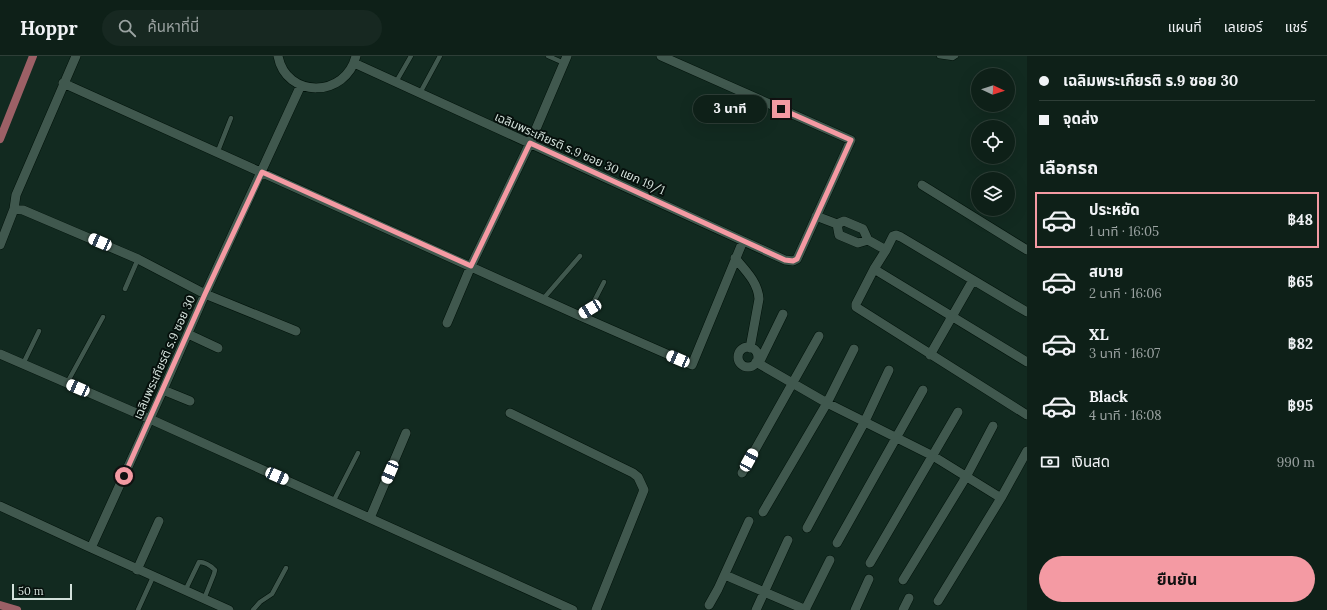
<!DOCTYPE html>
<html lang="th">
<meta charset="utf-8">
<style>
body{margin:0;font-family:Lora,"Noto Sans Thai",serif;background:#172821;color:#f1f3f6;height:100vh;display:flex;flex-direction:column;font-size:15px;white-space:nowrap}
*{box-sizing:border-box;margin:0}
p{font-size:13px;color:#9ba3a2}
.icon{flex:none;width:22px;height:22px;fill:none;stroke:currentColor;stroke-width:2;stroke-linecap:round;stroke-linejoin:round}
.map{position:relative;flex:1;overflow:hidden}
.details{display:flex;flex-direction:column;background:#0e2018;width:300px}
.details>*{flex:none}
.banner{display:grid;align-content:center;height:88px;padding:0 12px;background:#0e2018}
.needle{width:26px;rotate:94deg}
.buttons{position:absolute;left:971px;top:12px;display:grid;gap:8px}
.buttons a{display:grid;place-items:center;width:44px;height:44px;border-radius:50%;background:#0e2018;box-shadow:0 4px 16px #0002,0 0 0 1px #2e3e37;font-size:20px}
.scale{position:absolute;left:12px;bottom:10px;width:60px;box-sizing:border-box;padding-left:4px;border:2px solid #d3e1db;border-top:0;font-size:11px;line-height:14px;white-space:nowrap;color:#d3e1db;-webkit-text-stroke:3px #06100c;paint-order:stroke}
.end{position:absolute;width:18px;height:18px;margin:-9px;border:5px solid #f49aa3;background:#111;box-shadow:0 0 0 2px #111}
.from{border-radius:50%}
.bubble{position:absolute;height:28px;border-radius:14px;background:#0e2018;box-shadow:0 4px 16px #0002,0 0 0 1px #2e3e37;font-size:13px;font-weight:700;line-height:28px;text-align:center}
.car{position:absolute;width:12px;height:24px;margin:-12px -6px;border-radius:5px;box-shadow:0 0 3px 1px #0007;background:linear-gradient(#fff 24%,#345 0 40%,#fff 0 76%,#345 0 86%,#fff 0)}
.banner b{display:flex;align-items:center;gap:14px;height:38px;font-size:15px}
.banner b+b{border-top:1px solid #2e3e37}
.banner i{width:10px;height:10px;background:#f1f3f6}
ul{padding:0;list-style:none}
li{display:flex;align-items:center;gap:12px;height:56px;margin:0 8px 6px;padding:0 4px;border:2px solid transparent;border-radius:0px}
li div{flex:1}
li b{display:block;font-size:15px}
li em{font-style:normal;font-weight:700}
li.selected{border-color:#f49aa3}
li>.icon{width:36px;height:36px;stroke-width:1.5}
h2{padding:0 12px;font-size:18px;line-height:48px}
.pay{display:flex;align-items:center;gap:10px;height:44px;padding:0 12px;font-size:15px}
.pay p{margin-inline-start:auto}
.primary-button{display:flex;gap:8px;margin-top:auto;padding:8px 12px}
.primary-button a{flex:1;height:46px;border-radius:24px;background:#f49aa3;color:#111;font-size:16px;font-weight:700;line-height:46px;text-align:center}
header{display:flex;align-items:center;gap:24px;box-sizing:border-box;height:56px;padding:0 20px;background:#0e2018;border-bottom:1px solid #2e3e37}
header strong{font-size:19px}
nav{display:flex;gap:22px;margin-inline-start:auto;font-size:14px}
.search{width:280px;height:36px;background:#172821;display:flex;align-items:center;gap:10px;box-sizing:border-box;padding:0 14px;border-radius:22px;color:#9ba3a2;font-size:15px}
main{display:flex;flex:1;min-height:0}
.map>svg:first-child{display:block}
</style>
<header>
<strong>Hoppr</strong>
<div class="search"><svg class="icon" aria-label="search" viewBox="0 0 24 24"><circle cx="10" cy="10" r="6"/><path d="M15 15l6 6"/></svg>ค้นหาที่นี่</div>
<nav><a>แผนที่</a><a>เลเยอร์</a><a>แชร์</a></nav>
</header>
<main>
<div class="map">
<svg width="1027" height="554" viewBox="0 0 1027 554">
<rect width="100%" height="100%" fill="#122a20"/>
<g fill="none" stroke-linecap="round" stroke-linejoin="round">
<path stroke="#9c6066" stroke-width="8" d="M0 83 33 0
M0 549 17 554"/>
<g stroke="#00120a" stroke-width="5.5">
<path id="lane" d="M548 0 564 7
M939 0 953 2 956 0
M396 26 411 0
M420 37 440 0
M218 95 231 62
M125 233 138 203
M543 243 580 200
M580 259 590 253 604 226
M23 308 39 275
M67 327 103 261
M333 446 358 397
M185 535 199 506C205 506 211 510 215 514L214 518 204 543
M138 554 153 521
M253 554 260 546 272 538 286 512"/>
</g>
<g stroke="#00120a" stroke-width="10">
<path id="street" d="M278 0C286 43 346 42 356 0
M354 7 785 204 793 205 797 203 851 84 661 0
M63 27 580 260 692 309 743 185
M922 129 1027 194
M14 153 23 154 138 203 205 238 296 275
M816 160 837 168 844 165 863 173 868 184 886 194 893 180 896 179 901 181 1027 256
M837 168 839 179 858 187 868 184
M0 189 14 153 16 139 76 0
M886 194 874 213 1027 306
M735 202C745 214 758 226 759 243L750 292
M874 213 856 248V251L1027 359
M447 267 471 210 530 87 567 0
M188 278 218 292
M738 301a10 10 0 1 1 20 0a10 10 0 1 1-20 0Z
M0 298 150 363 573 554
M930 299 973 224
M756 306 827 347 933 400 1001 442 1027 395
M759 307 783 258
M163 334 190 345
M510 357 633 417 638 421 644 434 596 554
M742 417 819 280
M0 450 91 492 163 334 205 238 301 29
M763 456 827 347 854 293
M370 462 406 377
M807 472 865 365 889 314
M837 487 923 334
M91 492 229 554
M870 507 958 356
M137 514 159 465
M725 519 806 554
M903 524 966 421 993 370
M938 545 1001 442
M709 549 718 533 749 465
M756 554 788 484
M805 554 830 504
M855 554 869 523
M903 554 909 542"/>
</g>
<use href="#lane" stroke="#40584e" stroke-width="4.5"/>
<use href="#street" stroke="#40584e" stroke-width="9"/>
</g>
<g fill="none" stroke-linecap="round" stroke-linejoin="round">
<path stroke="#f49aa3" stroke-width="5" d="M124 420 205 238 262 116 471 210 530 87 785 204 793 205 797 203 851 84 781 53"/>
</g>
<g text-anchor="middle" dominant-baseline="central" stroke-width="4" stroke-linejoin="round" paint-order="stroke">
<g font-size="12" fill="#d3e1db" stroke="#06100c">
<text transform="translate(580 97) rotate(24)">เฉลิมพระเกียรติ ร.9 ซอย 30 แยก 19/1</text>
<text transform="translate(164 301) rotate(-66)">เฉลิมพระเกียรติ ร.9 ซอย 30</text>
</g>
</g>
</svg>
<div class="buttons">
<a><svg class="needle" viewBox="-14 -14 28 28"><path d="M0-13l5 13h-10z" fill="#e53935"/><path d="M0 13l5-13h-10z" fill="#9ba3a2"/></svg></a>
<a><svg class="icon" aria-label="locate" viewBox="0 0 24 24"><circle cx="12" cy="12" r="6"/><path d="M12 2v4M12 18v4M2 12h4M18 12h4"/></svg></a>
<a><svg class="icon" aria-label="layers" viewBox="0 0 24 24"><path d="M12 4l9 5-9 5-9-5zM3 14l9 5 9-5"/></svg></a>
</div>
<div class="scale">50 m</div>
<i class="end from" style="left:124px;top:420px"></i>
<i class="end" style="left:781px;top:53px"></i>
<div class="bubble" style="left:693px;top:39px;width:74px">3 นาที</div>
<i class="car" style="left:100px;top:186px;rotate:294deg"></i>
<i class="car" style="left:590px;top:253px;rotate:239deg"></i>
<i class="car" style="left:678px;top:303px;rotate:293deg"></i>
<i class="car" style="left:78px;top:332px;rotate:294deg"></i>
<i class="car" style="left:749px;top:404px;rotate:29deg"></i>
<i class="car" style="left:390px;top:416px;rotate:203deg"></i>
<i class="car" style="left:277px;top:420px;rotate:114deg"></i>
</div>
<section class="details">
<div class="banner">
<b><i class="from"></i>เฉลิมพระเกียรติ ร.9 ซอย 30</b>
<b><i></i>จุดส่ง</b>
</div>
<h2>เลือกรถ</h2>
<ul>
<li class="selected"><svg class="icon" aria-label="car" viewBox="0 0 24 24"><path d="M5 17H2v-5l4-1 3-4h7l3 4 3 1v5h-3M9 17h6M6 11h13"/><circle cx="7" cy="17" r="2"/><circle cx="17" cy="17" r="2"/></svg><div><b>ประหยัด</b><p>1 นาที · 16:05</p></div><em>฿48</em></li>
<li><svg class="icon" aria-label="car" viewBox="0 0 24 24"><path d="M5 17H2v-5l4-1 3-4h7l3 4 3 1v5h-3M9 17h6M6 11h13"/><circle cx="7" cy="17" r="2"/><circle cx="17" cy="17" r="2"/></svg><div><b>สบาย</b><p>2 นาที · 16:06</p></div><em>฿65</em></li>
<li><svg class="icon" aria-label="car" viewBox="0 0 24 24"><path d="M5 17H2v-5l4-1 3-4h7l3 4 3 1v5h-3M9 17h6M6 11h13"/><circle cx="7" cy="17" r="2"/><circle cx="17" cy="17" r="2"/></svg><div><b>XL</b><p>3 นาที · 16:07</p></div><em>฿82</em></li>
<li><svg class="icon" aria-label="car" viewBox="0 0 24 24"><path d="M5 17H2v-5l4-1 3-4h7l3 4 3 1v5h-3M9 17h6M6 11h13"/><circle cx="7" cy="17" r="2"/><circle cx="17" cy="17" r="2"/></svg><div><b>Black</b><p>4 นาที · 16:08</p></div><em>฿95</em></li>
</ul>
<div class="pay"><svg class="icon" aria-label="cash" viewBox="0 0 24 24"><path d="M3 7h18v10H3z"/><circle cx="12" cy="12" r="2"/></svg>เงินสด<p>990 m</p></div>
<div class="primary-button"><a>ยืนยัน</a></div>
</section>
</main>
